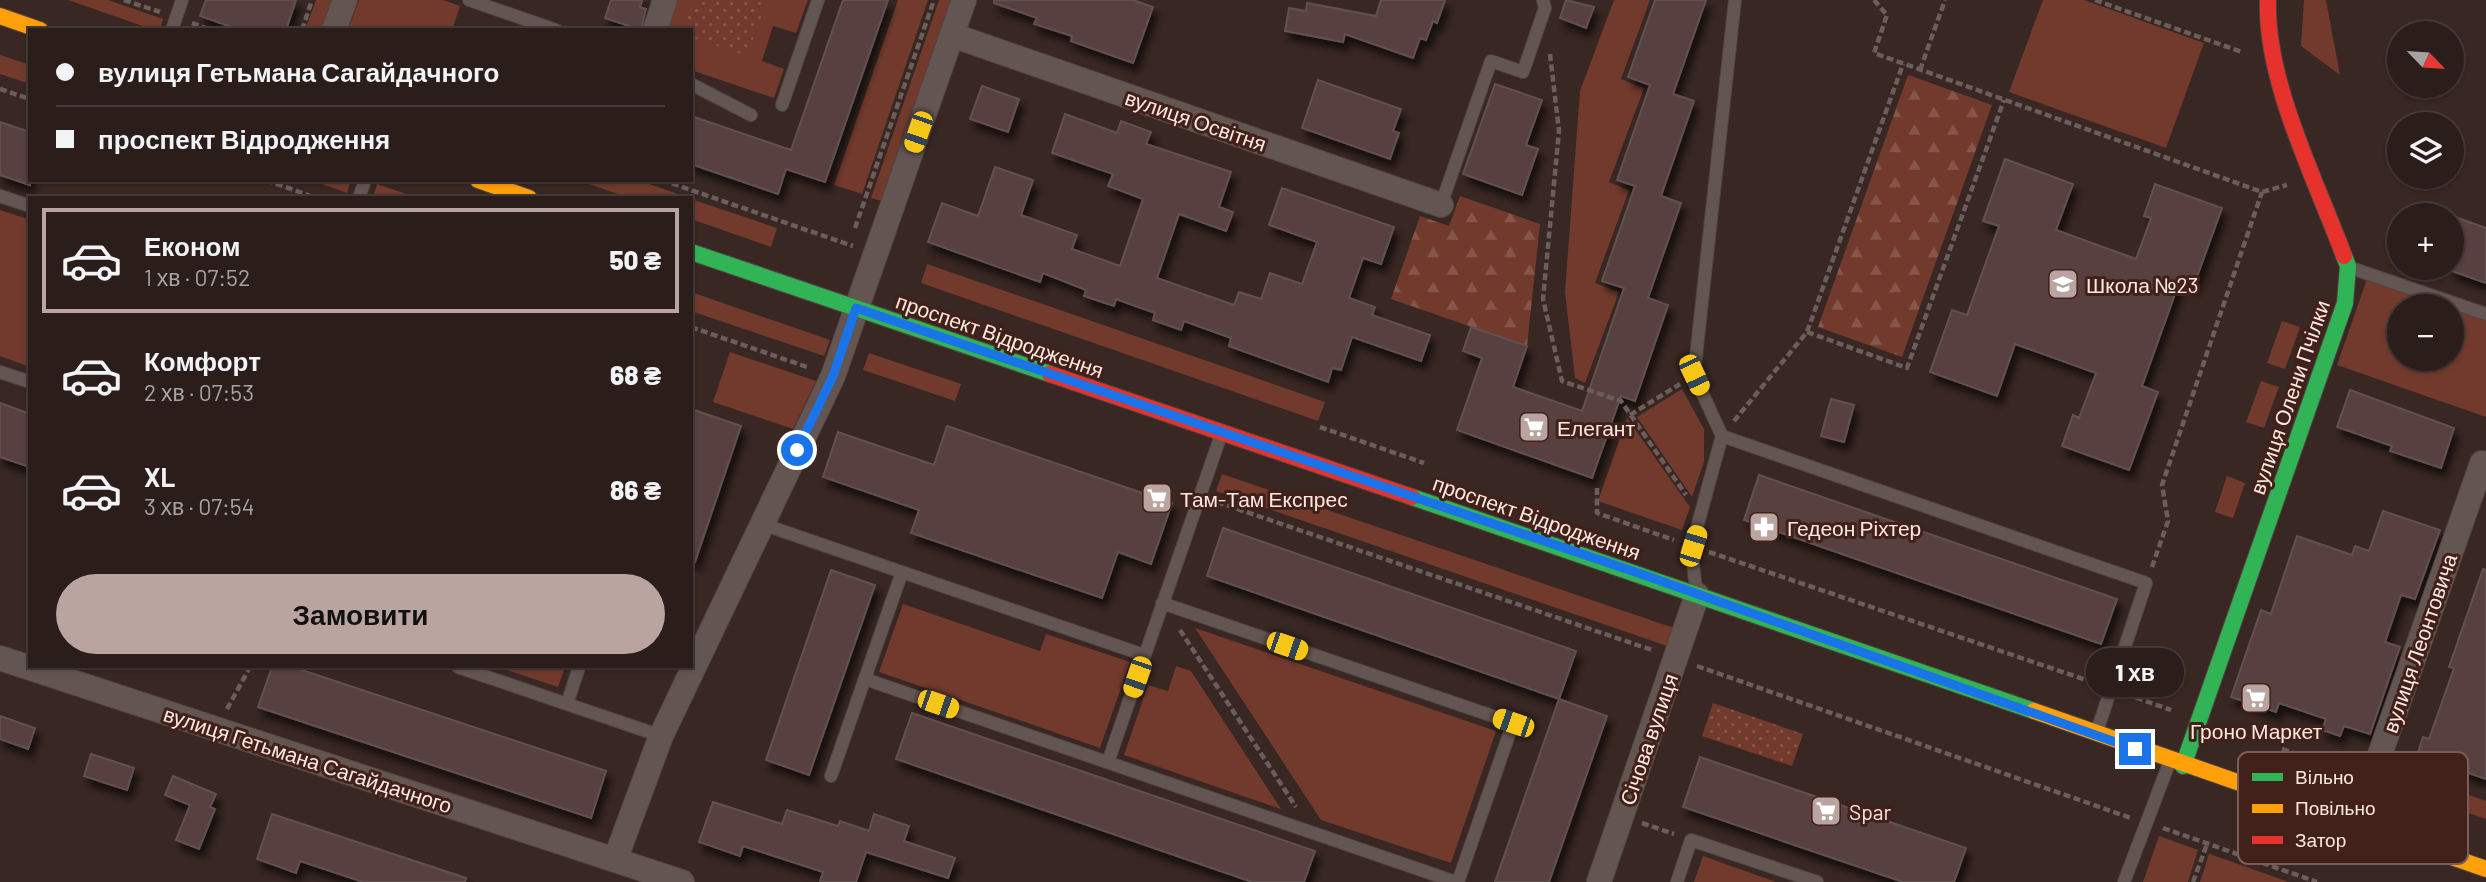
<!DOCTYPE html>
<html lang="uk">
<meta charset="utf-8">
<style>
body{margin:0;font-family:Barlow,sans-serif;background:#362a27;color:#f1f3f6;height:100vh;display:flex;flex-direction:column;font-size:26px;white-space:nowrap}
*{box-sizing:border-box;margin:0}
p{font-size:23px;color:#a5a2a2}
.icon{flex:none;width:38px;height:38px;fill:none;stroke:currentColor;stroke-width:2;stroke-linecap:round;stroke-linejoin:round}
.map{position:relative;flex:1;overflow:hidden}
.side{position:absolute;left:28px;top:196px;width:665px;height:472px;display:flex;flex-direction:column;background:#2a1d1a;border-radius:0px;box-shadow:0 2px 5px #0004,0 0 0 2px #463b39}
.side>*{flex:none}
.hud{position:absolute;left:28px;top:28px;width:665px;height:154px;border-radius:0px;box-shadow:0 2px 5px #0004,0 0 0 2px #463b39;display:grid;align-content:center;height:154px;padding:0 28px;background:#2a1d1a}
.needle{width:46px;rotate:115deg}
.tools{position:absolute;left:2387px;top:21px;display:grid;gap:14px}
.tools a{display:grid;place-items:center;width:77px;height:77px;border-radius:50%;background:#2a1d1a;box-shadow:0 2px 5px #0004,0 0 0 2px #463b39;font-size:35px}
.end{position:absolute;width:32px;height:32px;margin:-16px;border:9px solid #1a73e8;background:#fff;box-shadow:0 0 0 4px #fff}
.from{border-radius:50%}
.bubble{position:absolute;height:49px;border-radius:24px;background:#2a1d1a;box-shadow:0 2px 5px #0004,0 0 0 2px #463b39;font-size:23px;font-weight:800;line-height:49px;text-align:center}
.car{position:absolute;width:21px;height:42px;margin:-21px -10px;border-radius:9px;box-shadow:0 0 5px 2px #0007;background:linear-gradient(#f5c518 24%,#345 0 40%,#f5c518 0 76%,#345 0 86%,#f5c518 0)}
.hud b{display:flex;align-items:center;gap:24px;height:66px;font-size:26px}
.hud b+b{border-top:2px solid #463b39}
.hud i{width:18px;height:18px;background:#f1f3f6}
ul{padding:12px 0 0;list-style:none}
li{display:flex;align-items:center;gap:21px;height:105px;margin:0 14px 10px;padding:0 14px;border:4px solid transparent;border-radius:0px}
li div{flex:1}
li b{display:block;font-size:26px}
li em{font-style:normal;font-weight:800}
li.on{border-color:#b9a49f}
li>.icon{width:63px;height:63px;stroke-width:1.5}
.action{display:flex;gap:14px;margin-top:auto;padding:14px 28px}
.action a{flex:1;height:80px;border-radius:42px;background:#b9a49f;color:#111;font-size:28px;font-weight:800;line-height:80px;text-align:center}
.map>svg:first-child{display:block}
</style>
<div class="map">
<svg width="2486" height="882" viewBox="0 0 2486 882">
<defs>
<pattern id="forest-firs" width="22" height="20" patternUnits="userSpaceOnUse" patternTransform="scale(1.75)"><rect width="22" height="20" fill="#713a2c"/><path d="M5 1l3.5 6h-7zM16 11l3.5 6h-7z" fill="#86564a"/></pattern>
<pattern id="park-dots" width="8" height="8" patternUnits="userSpaceOnUse" patternTransform="scale(1.75)"><rect width="8" height="8" fill="#713a2c"/><path d="M2 2h.1M6 6h.1" fill="none" stroke="#86564a" stroke-width="1.8" stroke-linecap="round"/></pattern>
<filter id="shadow"><feDropShadow dx="4.5" dy="8" stdDeviation="3.5" flood-color="#0009"/></filter>
</defs>
<rect width="100%" height="100%" fill="#382722"/>
<path fill="#713a2c" d="M68 0H108L163 19 160 30H154Z
M316 0H334L323 30H305Z
M359 0H443L460 6 452 30H348Z
M673 0H808L796 33 773 26 762 61 784 69 774 98 691 70V30H663Z
M898 0H928L862 194 834 185Z
M939 0H951L882 201 871 198Z
M1614 0H1650L1621 79 1644 88 1609 182 1629 190 1595 283 1619 292 1585 383 1575 378 1565 292 1580 91Z
M2043 0H2084L2204 43 2166 148 2009 92Z
M2304 0H2326L2340 75 2301 46Z
M0 55 30 65V84L0 74Z
M311 180H351L347 193Z
M578 180H638L689 198H629Z
M377 184 418 198H373Z
M691 199 777 228 771 247 691 219Z
M0 210 30 220V367L0 356Z
M927 264 1325 402 1318 421 921 283Z
M2367 279 2445 306H2399V359H2452V309L2486 321V417L2337 365Z
M691 292 830 340 824 356 691 311Z
M2282 321 2300 327 2285 369 2267 363Z
M730 352 816 381 793 429 713 402Z
M869 353 961 384 955 401 863 370Z
M2261 381 2279 387 2264 428 2246 422Z
M1682 389 1704 429V462L1692 497 1637 417Z
M1627 418 1690 507 1682 530 1598 501Z
M1222 474 1674 628 1667 646 1216 491Z
M2227 476 2245 483 2233 518 2215 512Z
M903 604 1040 651 1046 634 1130 662 1100 748 879 672Z
M1195 628 1496 731 1451 863 1321 820Z
M1176 666 1191 671 1281 809 1124 755 1148 685 1168 691Z
M498 667H565L558 687Z
M2396 770 2486 801V819L2391 786Z
M2159 836 2198 850 2188 882H2143Z
M2209 854H2210L2289 882H2200Z
M1703 856 1776 882H1694Z"/>
<path fill="url(#forest-firs)" d="M1908 75 1992 105 1902 357 1818 327Z
M1460 196 1540 224 1527 346 1391 299 1420 216 1449 226Z"/>
<path fill="url(#park-dots)" d="M693 0H767L747 56 691 37V30H683Z
M1713 703 1803 734 1792 766 1702 736Z"/>
<path fill="#584140" stroke="#615150" stroke-width="2" filter="url(#shadow)" d="M206 0H296L286 30H240L200 16Z
M611 0H642L640 7 646 9 641 30 605 18Z
M843 0H888L825 182 786 169 778 194 691 164V116L791 150Z
M994 0H1133L1153 7 1133 63 1071 41 1072 36 1034 24 1037 18 994 3Z
M1381 0H1445L1437 23 1433 21 1426 40 1420 38 1413 58 1345 34 1343 42 1285 31 1289 8 1306 11 1307 3 1376 16Z
M1566 0 1594 7 1586 28 1560 18Z
M1655 0H1706L1673 94 1694 101 1661 196 1681 203 1648 298 1668 305 1635 401 1621 396 1592 478 1457 430 1482 358 1463 351 1471 327 1527 346 1513 387 1582 411 1624 288 1602 281 1635 186 1617 180 1650 85 1628 77Z
M1318 80 1401 109 1393 131 1399 133 1390 159 1302 128Z
M1495 84 1542 100 1526 145 1538 149 1522 195 1463 174Z
M982 86 1019 99 1008 132 970 119Z
M1065 114 1117 133 1121 121 1151 132 1146 144 1231 172 1219 207 1233 212 1226 231 1179 214 1157 278 1234 305 1239 292 1261 299 1270 273 1302 284 1317 242 1269 225 1282 188 1394 227 1381 264 1363 258 1349 298 1375 307 1372 315 1430 335 1421 361 1352 337 1341 370 1332 368 1328 382 1229 346 1231 338 1184 321 1181 330 1153 320 1155 313 1116 299 1114 306 1084 296 1086 290 1043 273 1040 282 928 242 942 203 978 216 995 167 1033 180 1021 215 1077 235 1072 249 1120 266 1143 199 1108 186 1113 174 1052 153Z
M0 122 30 132V185L0 175Z
M2005 159 2073 184 2056 230 2136 259 2151 218 2144 216 2155 184 2222 208 2194 285 2180 280 2142 386 2158 392 2129 470 2062 446 2073 415 2079 418 2096 373 2015 344 1997 396 1930 372 1952 310 1967 315 1999 226 1983 221Z
M2452 216 2486 228V283L2452 271Z
M2350 390 2454 428 2441 468 2390 451 2392 446 2337 427Z
M1831 399 1854 405 1844 442 1821 436Z
M0 403 30 414V467L0 457Z
M691 409 741 426 695 562 691 561Z
M947 426 1172 503 1151 564 1118 552 1102 598 911 533 919 510 823 477 838 432 934 465Z
M1759 475 2117 599 2101 644 1744 520Z
M2383 511 2440 530 2415 599 2401 595 2385 642 2400 647 2370 734 2344 726 2340 736 2322 730 2326 719 2279 703 2276 712 2231 697 2261 610 2271 614 2297 536 2352 555 2355 546 2369 551Z
M1223 528 1576 651 1559 699 1207 576Z
M2483 569 2486 570V779L2446 765 2445 770 2416 759 2423 737 2429 739 2454 668 2449 667Z
M831 570 875 585 809 775 766 760Z
M272 667H293L606 771 591 818 258 707Z
M1559 699 1607 716 1549 882H1495Z
M912 713 1315 851 1304 882H1252L896 759Z
M0 716 35 728 28 749 0 739Z
M91 754 134 768 127 790 84 776Z
M1700 757 1966 848 1954 882H1903L1683 807Z
M173 776 216 794 210 807 215 809 199 849 176 840 190 805 165 795Z
M713 802 782 824 787 810 838 826 840 821 869 831 874 814 909 826 904 841 955 858 948 878 866 852 856 882H820L823 872 743 846 740 856 699 842Z
M272 814 466 878 465 882H363L300 861 296 873 257 859Z"/>
<g fill="none" stroke-linecap="round" stroke-linejoin="round">
<g stroke="#534340" stroke-width="14">
<path id="lane" d="M469 0 556 30
M172 30 182 0
M691 84 751 115
M782 105 818 0
M0 196 30 206
M359 198 365 180
M1441 205 1491 61 1523 72 1545 8 1543 0
M2351 268 2486 314
M0 372 30 382
M1722 436 2146 583 2097 731
M762 524 1144 655
M1696 588 1691 549 1722 436 1694 375 1735 0
M1162 603 1513 723 1458 882
M458 667 661 736
M865 679 1456 882
M567 704 579 667
M1108 762 1221 435
M831 776 902 572
M1677 882 1691 840 1817 882
M2124 882 2170 761"/>
</g>
<g stroke="#534340" stroke-width="26">
<path id="street" d="M334 30 345 0
M655 30 665 0
M952 35 1441 205
M0 658 682 882
M2356 823 2482 463
M615 860 661 736 833 376 964 0
M1599 882 1697 595"/>
</g>
<g stroke="#534340" stroke-width="18">
<path id="fast" d="M691 252 1050 374
M1412 497 2034 711
M2183 766 2345 303 2348 266 2344 256"/>
</g>
<g stroke="#534340" stroke-width="18">
<path id="slow" d="M0 16 40 30
M478 180 529 198
M2034 711 2486 869"/>
</g>
<g stroke="#534340" stroke-width="18">
<path id="jam" d="M2268 0C2265 81 2316 180 2344 256
M1050 374 1412 497"/>
</g>
<path stroke="#6b5e5a" stroke-width="4.5" stroke-dasharray="7 3.5" stroke-linecap="butt" d="M124 0 160 12
M1874 0 1887 15 1874 53 2262 192 2287 185
M2095 0 2242 52
M192 23 211 30
M302 30 312 0
M1550 54 1559 131 1543 299 1562 381 1621 401 1686 495
M1920 70 1945 0
M0 89 30 99
M266 180 316 198
M662 180 853 246
M855 228 934 0
M691 327 810 368
M1807 332 1907 368 2004 100
M1630 415 1680 384
M1734 421 1807 332 1903 64
M1320 427 1424 463
M1597 488V513L1674 540
M1217 502 1652 650
M1709 552 2095 683
M2152 567 2168 521 2162 485 2262 192
M1180 630 1296 807
M1697 666 2131 818
M2126 694 2171 710
M227 709 250 667
M2282 749 2349 772
M1642 823 1674 834
M2163 828 2317 882
M2193 882 2207 844"/>
<use href="#lane" stroke="#635652" stroke-width="12"/>
<use href="#street" stroke="#635652" stroke-width="24"/>
<use href="#fast" stroke="#30b455" stroke-width="16"/>
<use href="#slow" stroke="#ff9f0a" stroke-width="16"/>
<use href="#jam" stroke="#e5322d" stroke-width="16"/>
</g>
<g fill="none" stroke-linecap="round" stroke-linejoin="round">
<path stroke="#1a73e8" stroke-width="9" d="M797 450 833 376 856 308 1641 574 2135 749"/>
</g>
<defs>
<g id="school-square" transform="scale(1.575)"><rect x="-9" y="-9" width="18" height="18" rx="4" fill="#b9a49f" stroke="#412119"/><path d="M0-5L7-2L0 1L-7-2ZM-4 1L0 2.5L4 1V4Q0 6-4 4Z" fill="#fff"/></g>
<g id="supermarket-square" transform="scale(1.575)"><rect x="-9" y="-9" width="18" height="18" rx="4" fill="#b9a49f" stroke="#412119"/><path d="M-6-5.5h2.5l.6 2H6L4.5 2H-2.5L-4.4-4H-6ZM-1.5 3.2a1.3 1.3 0 1 0 .1 0ZM3 3.2a1.3 1.3 0 1 0 .1 0Z" fill="#fff"/></g>
<g id="pharmacy-square" transform="scale(1.575)"><rect x="-9" y="-9" width="18" height="18" rx="4" fill="#b9a49f" stroke="#412119"/><path d="M-2-6h4v4h4v4h-4v4h-4v-4h-4v-4h4Z" fill="#fff"/></g>
</defs>
<g fill-rule="evenodd">
<use href="#school-square" x="2063" y="284"/>
<use href="#supermarket-square" x="1534" y="427"/>
<use href="#supermarket-square" x="1157" y="498"/>
<use href="#pharmacy-square" x="1764" y="527"/>
<use href="#supermarket-square" x="2256" y="698"/>
<use href="#supermarket-square" x="1826" y="811"/>
</g>
<g text-anchor="middle" dominant-baseline="central" stroke-width="6" stroke-linejoin="round" paint-order="stroke">
<g font-size="21" fill="#fee8e2" stroke="#412119">
<text transform="translate(1196 120) rotate(19)">вулиця Освітня</text>
<text transform="translate(1000 335) rotate(19)">проспект Відродження</text>
<text transform="translate(2289 397) rotate(-71)">вулиця Олени Пчілки</text>
<text transform="translate(1537 517) rotate(19)">проспект Відродження</text>
<text transform="translate(2419 643) rotate(-71)">вулиця Леонтовича</text>
<text transform="translate(1648 739) rotate(-71)">Січова вулиця</text>
<text transform="translate(308 759) rotate(18)">вулиця Гетьмана Сагайдачного</text>
</g>
<g font-size="21" fill="#fee8e2" stroke="#412119" text-anchor="start">
<text x="2086" y="284">Школа №23</text>
<text x="1557" y="427">Елегант</text>
<text x="1180" y="498">Там-Там Експрес</text>
<text x="1787" y="527">Гедеон Ріхтер</text>
<text x="2256" y="730" text-anchor="middle">Гроно Маркет</text>
<text x="1849" y="811">Spar</text>
</g>
</g>
<rect x="2238" y="752" width="230" height="112" rx="10" fill="#412119" stroke="#7a5d55" stroke-width="2"/>
<rect x="2252" y="773" width="31" height="8" fill="#30b455"/>
<rect x="2252" y="804" width="31" height="9" fill="#ff9f0a"/>
<rect x="2252" y="836" width="31" height="8" fill="#e5322d"/>
<g font-size="19" fill="#fee8e2">
<text x="2295" y="784">Вільно</text>
<text x="2295" y="815">Повільно</text>
<text x="2295" y="847">Затор</text>
</g>
</svg>
<div class="tools">
<a><svg class="needle" viewBox="-14 -14 28 28"><path d="M0-13l5 13h-10z" fill="#e53935"/><path d="M0 13l5-13h-10z" fill="#a5a2a2"/></svg></a>
<a><svg class="icon" aria-label="layers" viewBox="0 0 24 24"><path d="M12 4l9 5-9 5-9-5zM3 14l9 5 9-5"/></svg></a>
<a>+</a>
<a>−</a>
</div>
<i class="end from" style="left:797px;top:450px"></i>
<i class="end" style="left:2135px;top:749px"></i>
<div class="bubble" style="left:2086px;top:648px;width:98px">1 хв</div>
<i class="car" style="left:918px;top:132px;rotate:199deg"></i>
<i class="car" style="left:1694px;top:375px;rotate:155deg"></i>
<i class="car" style="left:1693px;top:546px;rotate:17deg"></i>
<i class="car" style="left:1287px;top:646px;rotate:109deg"></i>
<i class="car" style="left:1137px;top:677px;rotate:199deg"></i>
<i class="car" style="left:938px;top:704px;rotate:109deg"></i>
<i class="car" style="left:1513px;top:723px;rotate:289deg"></i>
<div class="hud">
<b><i class="from"></i>вулиця Гетьмана Сагайдачного</b>
<b><i></i>проспект Відродження</b>
</div>
<section class="side">
<ul>
<li class="on"><svg class="icon" aria-label="car" viewBox="0 0 24 24"><path d="M5 17H2v-5l4-1 3-4h7l3 4 3 1v5h-3M9 17h6M6 11h13"/><circle cx="7" cy="17" r="2"/><circle cx="17" cy="17" r="2"/></svg><div><b>Економ</b><p>1 хв · 07:52</p></div><em>50 ₴</em></li>
<li><svg class="icon" aria-label="car" viewBox="0 0 24 24"><path d="M5 17H2v-5l4-1 3-4h7l3 4 3 1v5h-3M9 17h6M6 11h13"/><circle cx="7" cy="17" r="2"/><circle cx="17" cy="17" r="2"/></svg><div><b>Комфорт</b><p>2 хв · 07:53</p></div><em>68 ₴</em></li>
<li><svg class="icon" aria-label="car" viewBox="0 0 24 24"><path d="M5 17H2v-5l4-1 3-4h7l3 4 3 1v5h-3M9 17h6M6 11h13"/><circle cx="7" cy="17" r="2"/><circle cx="17" cy="17" r="2"/></svg><div><b>XL</b><p>3 хв · 07:54</p></div><em>86 ₴</em></li>
</ul>
<div class="action"><a>Замовити</a></div>
</section>
</div>
